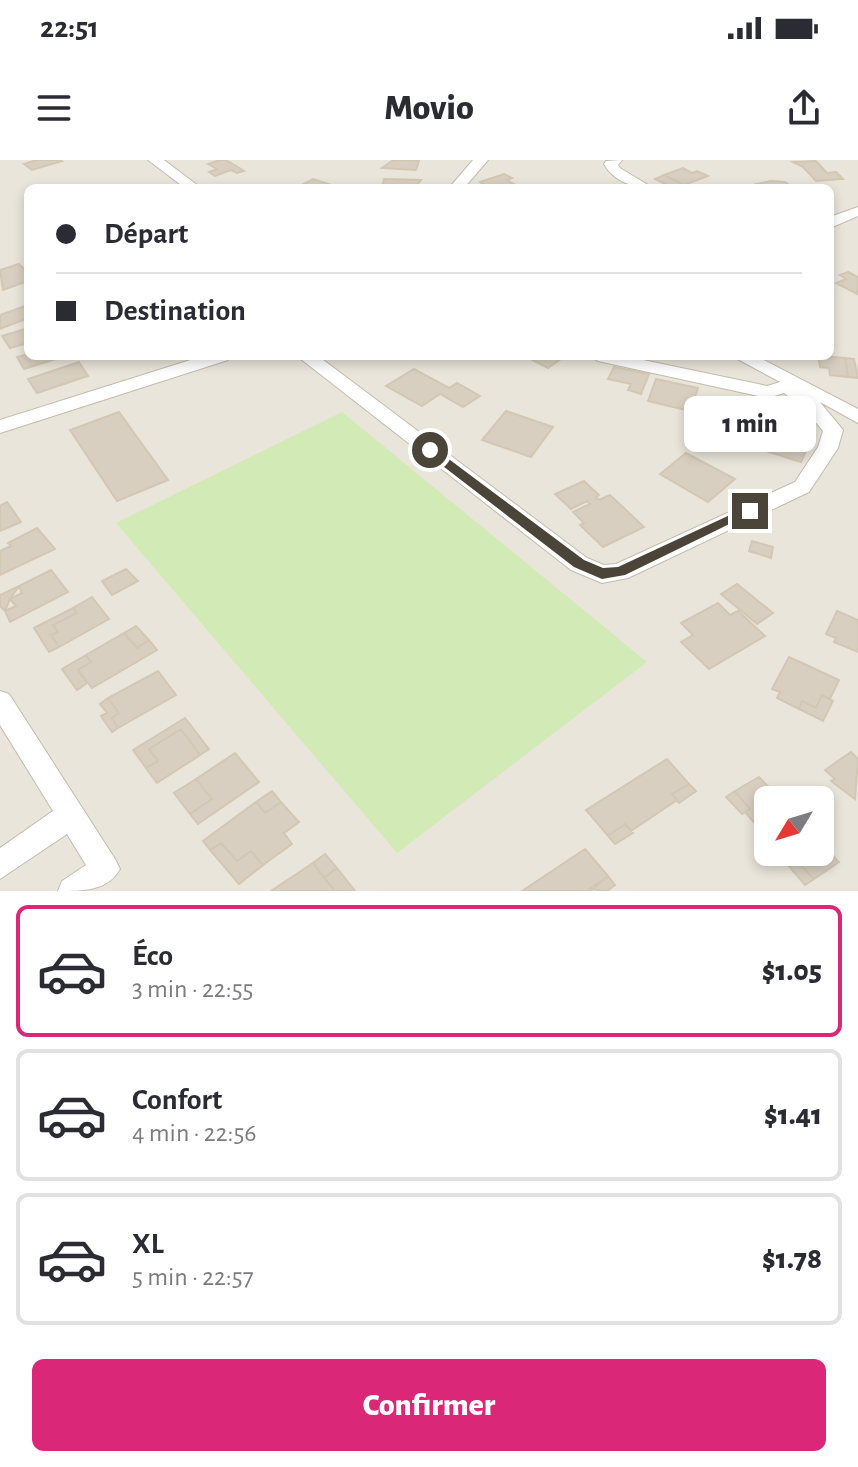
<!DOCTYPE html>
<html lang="fr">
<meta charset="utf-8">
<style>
body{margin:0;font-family:"Alegreya Sans",sans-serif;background:#f7f7f7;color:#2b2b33;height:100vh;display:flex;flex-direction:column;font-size:30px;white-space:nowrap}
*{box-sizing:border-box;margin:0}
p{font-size:26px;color:#7c7c81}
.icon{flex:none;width:44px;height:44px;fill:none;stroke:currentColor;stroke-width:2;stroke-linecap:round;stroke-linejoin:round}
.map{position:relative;height:731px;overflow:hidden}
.panel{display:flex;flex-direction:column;background:#fff;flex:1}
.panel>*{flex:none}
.top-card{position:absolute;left:24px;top:24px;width:810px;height:176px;border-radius:12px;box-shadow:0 4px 12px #0003;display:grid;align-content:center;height:176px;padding:0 32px;background:#fff}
.needle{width:52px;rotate:232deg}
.buttons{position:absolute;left:754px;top:626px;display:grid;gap:16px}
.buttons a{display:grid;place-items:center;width:80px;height:80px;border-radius:12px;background:#fff;box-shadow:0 4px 12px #0003;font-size:40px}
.end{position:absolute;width:36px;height:36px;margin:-18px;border:10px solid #4b4439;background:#fff;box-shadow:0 0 0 4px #fff}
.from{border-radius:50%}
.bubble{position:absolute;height:56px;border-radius:12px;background:#fff;box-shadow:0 4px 12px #0003;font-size:26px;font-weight:800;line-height:56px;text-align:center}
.top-card b{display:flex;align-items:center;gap:28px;height:76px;font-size:30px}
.top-card b+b{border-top:2px solid #e1e1e2}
.top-card i{width:20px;height:20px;background:#2b2b33}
ul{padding:14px 0 0;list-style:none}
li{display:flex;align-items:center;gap:24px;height:132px;margin:0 16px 12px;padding:0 16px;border:4px solid #e1e1e2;border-radius:12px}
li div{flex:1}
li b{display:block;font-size:30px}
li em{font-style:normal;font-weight:800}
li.current{border-color:#db2777}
li>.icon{width:72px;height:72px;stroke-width:1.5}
.button{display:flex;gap:16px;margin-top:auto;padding:16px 32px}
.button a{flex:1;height:92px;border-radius:12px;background:#db2777;color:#fff;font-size:32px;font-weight:800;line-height:92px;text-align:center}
.status{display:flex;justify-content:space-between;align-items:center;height:56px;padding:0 40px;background:#fff;direction:ltr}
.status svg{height:22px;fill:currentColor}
header{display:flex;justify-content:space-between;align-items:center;height:104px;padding:0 32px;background:#fff;font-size:36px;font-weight:800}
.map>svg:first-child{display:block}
</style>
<div class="status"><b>22:51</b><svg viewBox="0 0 49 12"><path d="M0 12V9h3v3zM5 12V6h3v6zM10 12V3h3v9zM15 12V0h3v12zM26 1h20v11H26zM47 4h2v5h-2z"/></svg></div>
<header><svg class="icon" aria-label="menu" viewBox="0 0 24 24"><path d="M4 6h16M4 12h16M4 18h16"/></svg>Movio<svg class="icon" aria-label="share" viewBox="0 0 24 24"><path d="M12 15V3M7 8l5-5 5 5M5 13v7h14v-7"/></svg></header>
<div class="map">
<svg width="858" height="731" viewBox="0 0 858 731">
<rect width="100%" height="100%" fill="#f6f3ec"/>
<path fill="#eae5da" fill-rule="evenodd" d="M0 0H858V731H0ZM28 28H830V196H28ZM768 640H820V692H768Z"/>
<path fill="#d2eab5" d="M342 252 647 502 397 693 116 363Z"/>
<path fill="#d8cfc1" stroke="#d3c7b4" stroke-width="2" d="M37 0H61L62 1 32 10 24 4Z
M220 0H226L244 11 237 13 231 10 215 16 209 12 217 9 208 4Z
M392 1 403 0 419 1 416 10 382 8Z
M816 1 827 13 836 12 843 19 816 21 803 7 793 2Z
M683 8 692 13 697 11 708 16 684 25 664 15Z
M504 14 512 18 507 20 521 28H489L480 22Z
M664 15 684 25 673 28 655 19Z
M313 19 340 28 300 26Z
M384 19 421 20 414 28H402L382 27Z
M771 21 785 22 792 27 762 28 756 24Z
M19 104 28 113V121L3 130 0 110Z
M848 112 858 117 857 134 836 123 846 119 840 115Z
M28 145V158L0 169V155Z
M28 168V183L10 188 2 176Z
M28 194V196H65L24 209 17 197Z
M525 196H555L561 199 548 208Z
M818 196 845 198 848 217 830 215 829 208 820 207Z
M845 198 854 199 858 218 848 217Z
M79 202 88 216 37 233 28 219Z
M614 207 649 214 641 234 628 230 631 224 608 219Z
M414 209 449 228 457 223 480 236 463 247 440 234 422 246 386 226Z
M656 219 698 228 690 251 648 241Z
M506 251 553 267 531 297 482 280Z
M119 252 168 320 117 341 70 270Z
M751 258 761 261 758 267 792 277 794 272 807 276 801 287 807 289 801 302 738 282Z
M761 261 794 272 792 277 758 267Z
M723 273 736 276 731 289 718 285Z
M686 293 735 319 708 342 660 314Z
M584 321 599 335 596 337 599 340 610 335 644 367 603 387 580 365 584 363 573 352 590 344 587 341 571 349 555 334Z
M7 342 21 362 0 371V346Z
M37 368 55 389 0 415V391L11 386 8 383Z
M752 381 773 387 771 398 749 391Z
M126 409 138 421 112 435 102 421Z
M51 410 68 432 10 462 5 451 16 446 10 439 22 433 19 426Z
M737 424 773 453 757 464 721 434Z
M19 426 10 439 5 451 0 446V435Z
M92 437 109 459 59 487 51 475 58 472 53 465 77 453 73 448Z
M718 443 730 455 738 451 765 476 709 509 681 482 693 475 681 463Z
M73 448 77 453 53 465 58 472 51 475 59 487 49 492 34 468Z
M837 451 858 460V492L834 482 836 478 826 474Z
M136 466 149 480 137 488 124 473Z
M124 473 137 488 149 480 157 490 92 528 78 510 91 502 86 495Z
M86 495 91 502 78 510 87 523 77 530 62 509Z
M789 497 839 520 830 539 822 535 816 548 802 541 799 549 777 538 780 532 772 529Z
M158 511 176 535 118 568 112 558 119 553 108 538Z
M822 535 833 541 823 561 799 549 802 541 816 548Z
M108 538 119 553 112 558 118 568 112 572 101 556 107 553 100 544Z
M185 558 209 589 200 595 181 569 149 589 158 601 146 608 133 590Z
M181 569 200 595 157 623 146 608 158 601 149 589Z
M851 592 858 599 855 639 831 621 835 619 825 610Z
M235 593 259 622 198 664 190 654 212 639 196 619Z
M667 599 689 624 672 634 677 640 631 671 625 664 608 676 586 650Z
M759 617 781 640H768V679L745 652 750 649 735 631Z
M196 619 212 639 190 654 174 633Z
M689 624 696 631 679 643 672 634Z
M272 631 281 642 265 653 256 642Z
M735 631 750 649 742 654 726 637Z
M256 642 265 653 281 642 299 662 284 673 292 684 263 705 251 691 237 701 221 683 210 690 203 681Z
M625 664 633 673 615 684 608 676Z
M820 682 839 702 814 719 796 700 790 703 780 692H820Z
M221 683 237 701 251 691 263 705 239 724 210 690Z
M585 689 608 716 591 731H522Z
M325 694 337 708 324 718 313 703Z
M796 700 814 719 805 725 788 705Z
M313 703 335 731H271Z
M337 708 355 731H335L324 718Z
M608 716 615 725 607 731 589 729Z"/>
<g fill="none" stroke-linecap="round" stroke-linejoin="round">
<g stroke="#c2bbae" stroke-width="2">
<path id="minor" d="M148 0H164L201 28H185Z
M473 0H488L464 28H449Z
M622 0 618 5 620 8 653 28C634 28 614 22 604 4L606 1Z
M858 47V56L830 68V57Z
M203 196H231L228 200 0 273V260Z
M297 196H318L587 398 604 405 616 404 795 322 818 287 823 271 804 248 784 233 768 238 598 201 589 196H624L767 226 780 222 732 196H756L858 249V263L820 242 843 270 838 288 809 332 628 418 602 423 571 410Z
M0 531 9 534 115 699 120 709C108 731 83 731 58 731L62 721 86 705 67 674 0 719V688L53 651 0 565Z"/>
</g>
<use href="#minor" fill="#fff" fill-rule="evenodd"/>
</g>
<path fill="#4b4439" d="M426 288H434L584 400 603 408 618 407 745 348 756 351 625 415 602 419 574 407 426 293Z"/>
</svg>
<div class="buttons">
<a><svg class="needle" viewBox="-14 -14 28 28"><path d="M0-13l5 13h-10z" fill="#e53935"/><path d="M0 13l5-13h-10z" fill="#7c7c81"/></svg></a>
</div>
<i class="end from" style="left:430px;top:290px"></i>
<i class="end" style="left:750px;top:351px"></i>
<div class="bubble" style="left:684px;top:236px;width:132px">1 min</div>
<div class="top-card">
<b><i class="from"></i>Départ</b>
<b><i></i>Destination</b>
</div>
</div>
<section class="panel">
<ul>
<li class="current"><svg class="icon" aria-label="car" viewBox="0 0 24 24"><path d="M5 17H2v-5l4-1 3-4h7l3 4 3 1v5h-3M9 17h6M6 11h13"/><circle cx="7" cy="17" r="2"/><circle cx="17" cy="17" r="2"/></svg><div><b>Éco</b><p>3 min · 22:55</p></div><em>$1.05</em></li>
<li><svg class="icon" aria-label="car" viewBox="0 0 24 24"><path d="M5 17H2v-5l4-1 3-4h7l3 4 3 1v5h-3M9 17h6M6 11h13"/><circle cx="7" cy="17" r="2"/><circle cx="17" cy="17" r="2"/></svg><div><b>Confort</b><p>4 min · 22:56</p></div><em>$1.41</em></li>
<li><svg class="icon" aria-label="car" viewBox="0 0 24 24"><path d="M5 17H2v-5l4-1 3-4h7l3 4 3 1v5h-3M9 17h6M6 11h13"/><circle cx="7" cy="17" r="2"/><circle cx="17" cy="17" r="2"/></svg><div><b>XL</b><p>5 min · 22:57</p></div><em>$1.78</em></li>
</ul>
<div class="button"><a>Confirmer</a></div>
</section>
